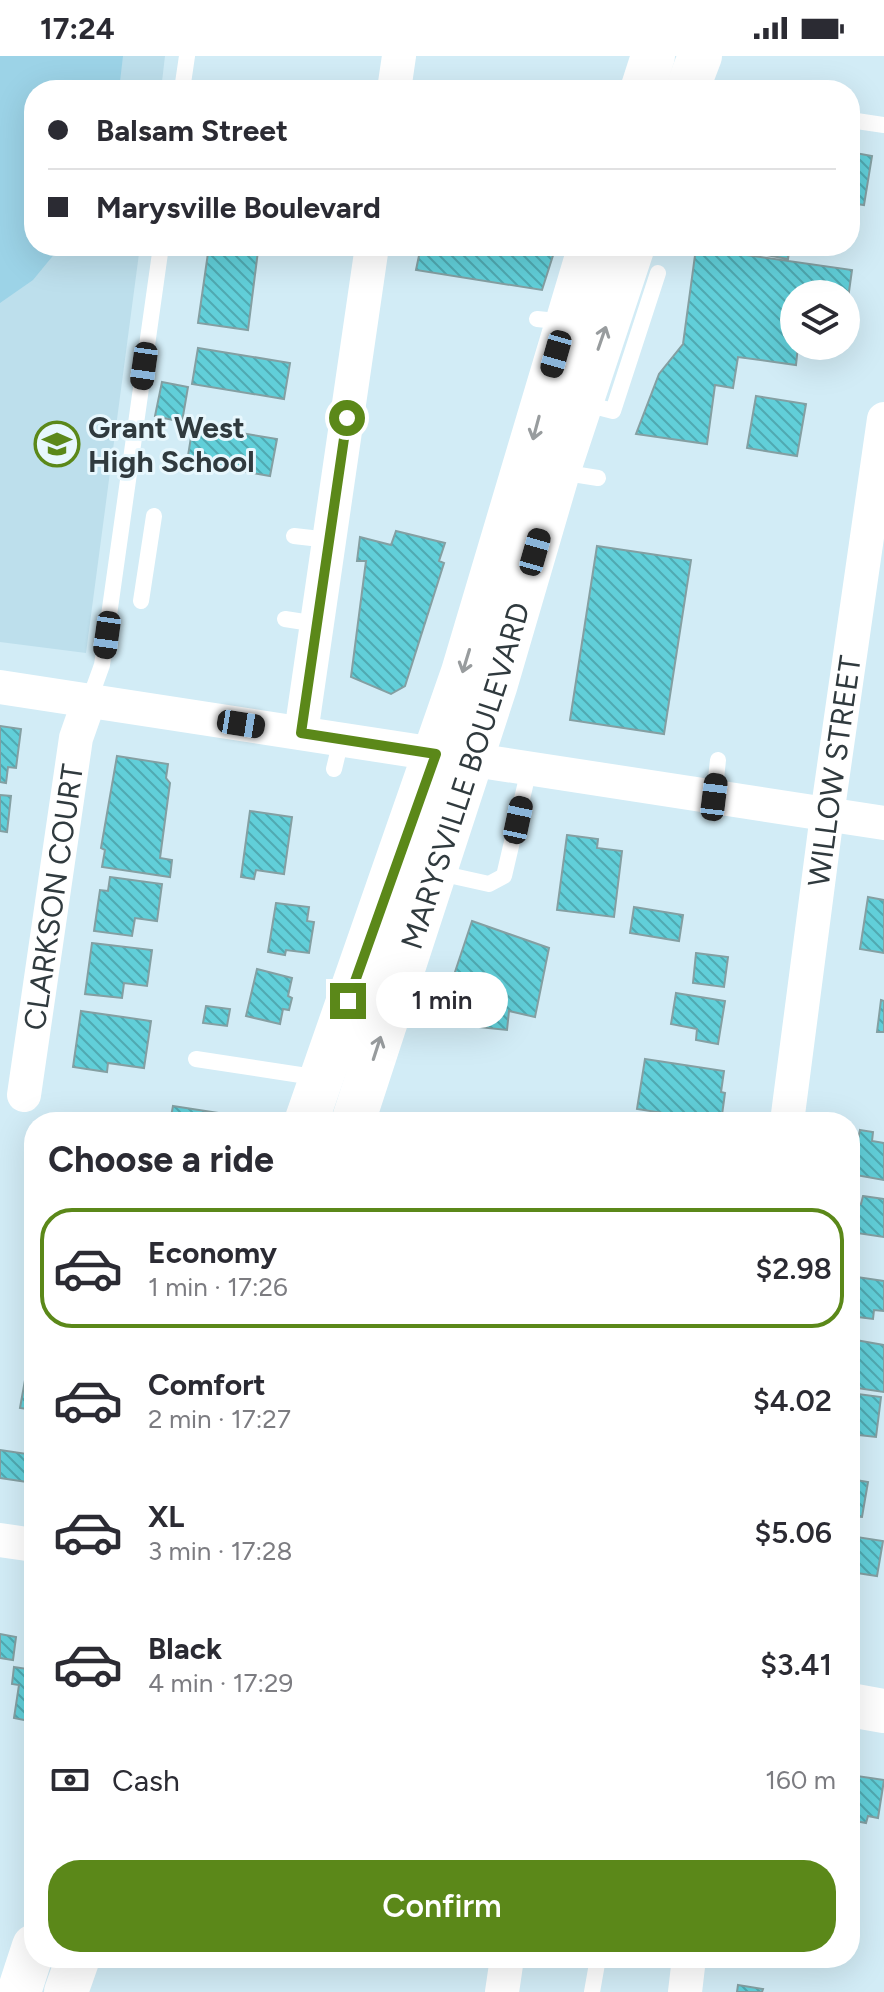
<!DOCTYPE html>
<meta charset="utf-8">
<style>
body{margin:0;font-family:Figtree,sans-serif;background:#f2f2f3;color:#2b2b33;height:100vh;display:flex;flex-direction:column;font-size:30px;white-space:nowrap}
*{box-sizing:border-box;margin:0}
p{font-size:26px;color:#7c7c81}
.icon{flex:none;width:44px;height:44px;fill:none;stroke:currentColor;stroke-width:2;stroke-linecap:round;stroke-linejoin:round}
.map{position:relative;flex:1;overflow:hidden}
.side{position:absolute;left:24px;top:1056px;width:836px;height:856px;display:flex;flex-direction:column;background:#fff;border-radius:32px;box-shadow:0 8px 32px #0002}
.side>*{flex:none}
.hud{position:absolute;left:24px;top:24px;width:836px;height:176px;border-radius:32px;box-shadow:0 8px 32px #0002;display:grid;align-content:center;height:176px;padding:0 24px;background:#fff}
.controls{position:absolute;left:780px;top:224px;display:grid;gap:16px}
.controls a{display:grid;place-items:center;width:80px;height:80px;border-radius:50%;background:#fff;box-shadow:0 8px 32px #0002;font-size:40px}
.end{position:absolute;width:36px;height:36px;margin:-18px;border:10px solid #5b8819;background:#fff;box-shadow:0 0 0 4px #fff}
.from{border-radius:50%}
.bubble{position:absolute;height:56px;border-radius:28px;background:#fff;box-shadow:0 8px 32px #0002;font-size:26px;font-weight:600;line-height:56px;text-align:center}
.car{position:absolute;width:24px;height:48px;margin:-24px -12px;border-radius:10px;box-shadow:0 0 6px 2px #0007;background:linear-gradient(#222 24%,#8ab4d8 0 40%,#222 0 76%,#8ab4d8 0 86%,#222 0)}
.hud b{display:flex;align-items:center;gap:28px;height:76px;font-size:30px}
.hud b+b{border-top:2px solid #e1e1e2}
.hud i{width:20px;height:20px;background:#2b2b33}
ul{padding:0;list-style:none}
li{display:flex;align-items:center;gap:24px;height:120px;margin:0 16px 12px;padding:0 8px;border:4px solid transparent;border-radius:32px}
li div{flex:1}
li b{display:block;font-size:30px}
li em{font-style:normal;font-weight:600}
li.on{border-color:#5b8819}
li>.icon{width:72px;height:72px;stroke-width:1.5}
h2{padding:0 24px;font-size:36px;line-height:96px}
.pay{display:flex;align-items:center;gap:20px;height:88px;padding:0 24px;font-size:30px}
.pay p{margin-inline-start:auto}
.button{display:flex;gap:16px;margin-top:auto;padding:16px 24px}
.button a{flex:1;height:92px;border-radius:32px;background:#5b8819;color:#fff;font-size:32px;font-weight:600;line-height:92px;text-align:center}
.status{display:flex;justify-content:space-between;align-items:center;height:56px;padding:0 40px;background:#fff;direction:ltr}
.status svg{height:22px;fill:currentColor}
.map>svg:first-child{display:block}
</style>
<div class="status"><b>17:24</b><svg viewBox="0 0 49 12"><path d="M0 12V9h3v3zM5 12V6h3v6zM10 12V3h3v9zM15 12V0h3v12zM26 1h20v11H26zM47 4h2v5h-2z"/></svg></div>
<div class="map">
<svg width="884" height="1936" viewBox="0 0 884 1936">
<defs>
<pattern id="building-back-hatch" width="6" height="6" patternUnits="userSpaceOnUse" patternTransform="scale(2)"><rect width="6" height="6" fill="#61cfd9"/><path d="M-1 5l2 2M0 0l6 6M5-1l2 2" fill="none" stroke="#50a9b1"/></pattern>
</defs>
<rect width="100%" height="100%" fill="#d2ecf6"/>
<path fill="#bddfec" d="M0 0H165L161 34H34V190H140L86 597 0 586Z"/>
<path fill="#9cd3e7" d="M0 0H123L119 34H34V190H61L33 224 0 247Z"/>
<path fill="url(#building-back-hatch)" stroke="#849fa2" stroke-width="2" d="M429 29 462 34H428Z
M850 96 872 100 864 149 850 147Z
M209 190 258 195 248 274 198 267Z
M421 190H556L542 234 416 214Z
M718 190H790L788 203Z
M696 192 852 214 846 257V238H794V290H798L796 309 738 301 733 332 715 329 707 388 636 378 659 318 683 288Z
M198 292 290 307 284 343 192 328Z
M162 326 188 331 182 366 155 360Z
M756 340 806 348 797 400 747 392Z
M193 369 277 383 270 420 187 406Z
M396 475 445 487 439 505 444 507 405 630 391 638 351 621 366 505H357L360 481 391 489Z
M597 490 691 504 664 678 570 664Z
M0 670 21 673 16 712 8 711 6 727 0 726Z
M117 700 168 708 166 722 170 727 160 802 172 804 170 821 102 811 105 794 101 792Z
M0 739 11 740 7 776 0 775Z
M250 755 292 761 284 818 256 814 254 823 241 821Z
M567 779 598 783 597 792 622 795 614 861 557 854Z
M110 821 162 828 157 865 135 862 132 880 94 875 100 834 108 835Z
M868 841 884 844V897L860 893Z
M276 847 309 851 307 865 314 866 309 897 286 894 285 899 268 896Z
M634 851 683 859 679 885 630 877Z
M472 865 549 892 535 961 509 955 507 974 438 967Z
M92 887 152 894 147 930 124 927 122 942 85 938Z
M696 897 728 901 724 931 693 927Z
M257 913 292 922 288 940 292 942 289 954 283 953 280 968 246 960Z
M676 937 725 945 718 988 696 984 697 973 671 968Z
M881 944 884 945V976H877Z
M206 950 230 953 227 970 203 967Z
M81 955 151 965 144 1012 108 1007 107 1016 73 1011Z
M645 1003 724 1015 721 1036 725 1037 721 1066 637 1053Z
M173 1050 264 1064 263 1066H170Z
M860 1074 873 1076 872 1085 884 1087V1124L850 1118 853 1082 858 1083Z
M863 1140 884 1143V1181L850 1176V1147L861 1148Z
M850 1220 884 1225V1255L874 1254 873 1263 850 1260Z
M850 1283 884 1289V1336L850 1331Z
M25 1324 34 1325V1354L20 1352Z
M850 1337 881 1341 876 1381 850 1378Z
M0 1394 34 1399V1427L0 1422Z
M850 1423 868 1426 862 1461 850 1460Z
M850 1480 883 1485 877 1520 850 1516Z
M34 1552V1596L28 1595Z
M0 1578 16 1581 13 1604 0 1602Z
M14 1611 34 1614V1666L14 1662 19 1629 12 1628Z
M850 1719 884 1724 878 1762 868 1760 866 1767 850 1764Z
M738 1929 763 1933 762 1936H737Z"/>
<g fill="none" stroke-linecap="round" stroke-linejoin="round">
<path stroke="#fff" stroke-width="16" d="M182 34 187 0
M850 64 884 69
M537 263 567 266
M582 347 613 355 658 217
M560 416 598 422
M294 480 329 484
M141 545 154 460
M285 563 317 568
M89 645 102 609 161 190
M334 713 341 684
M714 741 718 704
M435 816 489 828 504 820 529 713
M196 1003 320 1022
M592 1936 598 1902"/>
<g stroke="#fff" stroke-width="34">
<path d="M394 34 399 0"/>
<path d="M0 631 884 767"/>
<path d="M301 677 372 190"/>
<path id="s1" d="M24 1039 76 682 89 645"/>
<path id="s2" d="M787 1066 827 759 884 363"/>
<path d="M0 1484 34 1489"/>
<path d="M502 1936 507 1902"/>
<path d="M685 1936 689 1902"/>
</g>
<g stroke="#fff" stroke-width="44">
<path d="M642 34 653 0"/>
<path d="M687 34 700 0"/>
<path d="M306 1066 463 616 590 190"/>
<path id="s3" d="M353 1066 495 631 558 416 633 190"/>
<path d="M850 1649 884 1655"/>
<path d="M19 1936 34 1890"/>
<path d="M66 1936 78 1902"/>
</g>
</g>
<defs><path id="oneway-shaft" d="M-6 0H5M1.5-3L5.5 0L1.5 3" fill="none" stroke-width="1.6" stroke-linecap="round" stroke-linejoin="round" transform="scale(2)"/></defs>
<g stroke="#989c9e">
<use href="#oneway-shaft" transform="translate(602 282) rotate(-71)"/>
<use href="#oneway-shaft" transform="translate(536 372) rotate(105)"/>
<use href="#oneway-shaft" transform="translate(466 605) rotate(107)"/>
<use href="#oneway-shaft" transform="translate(377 992) rotate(-72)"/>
</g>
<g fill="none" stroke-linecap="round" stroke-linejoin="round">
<path stroke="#5b8819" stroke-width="10" d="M347 362 301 677 436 698 348 945"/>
</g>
<defs>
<g id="school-ring" transform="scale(2.3)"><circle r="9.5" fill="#e7f7fd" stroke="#5b8819" stroke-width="1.5"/><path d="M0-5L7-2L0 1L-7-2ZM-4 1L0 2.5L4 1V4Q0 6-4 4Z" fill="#5b8819"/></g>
</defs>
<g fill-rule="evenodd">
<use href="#school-ring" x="57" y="388"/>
</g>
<g text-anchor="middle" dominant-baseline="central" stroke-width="6" stroke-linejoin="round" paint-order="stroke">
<g font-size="30" font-weight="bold" fill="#303a3e" stroke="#e7f7fd" text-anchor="start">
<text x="88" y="371">Grant West<tspan x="88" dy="34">High School</tspan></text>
</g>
<g font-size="30" fill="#303a3e" stroke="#e7f7fd">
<text stroke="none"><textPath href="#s2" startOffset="354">WILLOW STREET</textPath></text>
<text stroke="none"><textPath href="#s3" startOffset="364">MARYSVILLE BOULEVARD</textPath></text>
<text stroke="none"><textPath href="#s1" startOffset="200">CLARKSON COURT</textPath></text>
</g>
</g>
</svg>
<div class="controls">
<a><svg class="icon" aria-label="layers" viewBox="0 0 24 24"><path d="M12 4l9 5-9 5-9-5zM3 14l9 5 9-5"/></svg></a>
</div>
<i class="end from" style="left:347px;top:362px"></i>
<i class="end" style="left:348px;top:945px"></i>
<div class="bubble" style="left:376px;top:916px;width:132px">1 min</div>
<i class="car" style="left:556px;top:298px;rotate:196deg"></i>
<i class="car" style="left:144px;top:310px;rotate:188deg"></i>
<i class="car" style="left:535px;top:496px;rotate:16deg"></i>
<i class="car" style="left:107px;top:579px;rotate:188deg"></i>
<i class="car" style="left:241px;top:668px;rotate:99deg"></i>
<i class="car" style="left:714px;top:741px;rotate:7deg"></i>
<i class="car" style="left:518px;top:764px;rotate:12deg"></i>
<div class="hud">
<b><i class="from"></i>Balsam Street</b>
<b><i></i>Marysville Boulevard</b>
</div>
<section class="side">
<h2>Choose a ride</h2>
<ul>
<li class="on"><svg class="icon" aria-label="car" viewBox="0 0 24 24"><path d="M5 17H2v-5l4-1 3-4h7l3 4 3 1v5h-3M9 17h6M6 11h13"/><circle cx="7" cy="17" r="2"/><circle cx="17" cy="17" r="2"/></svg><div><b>Economy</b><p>1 min · 17:26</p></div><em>$2.98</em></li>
<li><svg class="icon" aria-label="car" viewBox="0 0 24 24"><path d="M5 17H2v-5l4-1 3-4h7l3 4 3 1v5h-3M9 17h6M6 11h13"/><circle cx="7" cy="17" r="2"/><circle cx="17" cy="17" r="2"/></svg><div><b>Comfort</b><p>2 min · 17:27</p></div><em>$4.02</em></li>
<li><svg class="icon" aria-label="car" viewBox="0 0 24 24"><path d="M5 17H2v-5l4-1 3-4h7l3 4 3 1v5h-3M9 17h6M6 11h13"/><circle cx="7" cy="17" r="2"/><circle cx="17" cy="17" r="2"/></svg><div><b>XL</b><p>3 min · 17:28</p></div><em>$5.06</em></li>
<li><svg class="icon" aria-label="car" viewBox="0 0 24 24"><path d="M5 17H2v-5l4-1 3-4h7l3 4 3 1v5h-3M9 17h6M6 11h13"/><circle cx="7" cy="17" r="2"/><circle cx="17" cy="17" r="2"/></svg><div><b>Black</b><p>4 min · 17:29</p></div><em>$3.41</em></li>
</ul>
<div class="pay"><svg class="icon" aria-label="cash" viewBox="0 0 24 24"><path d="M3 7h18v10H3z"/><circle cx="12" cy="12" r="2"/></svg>Cash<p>160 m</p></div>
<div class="button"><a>Confirm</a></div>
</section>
</div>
